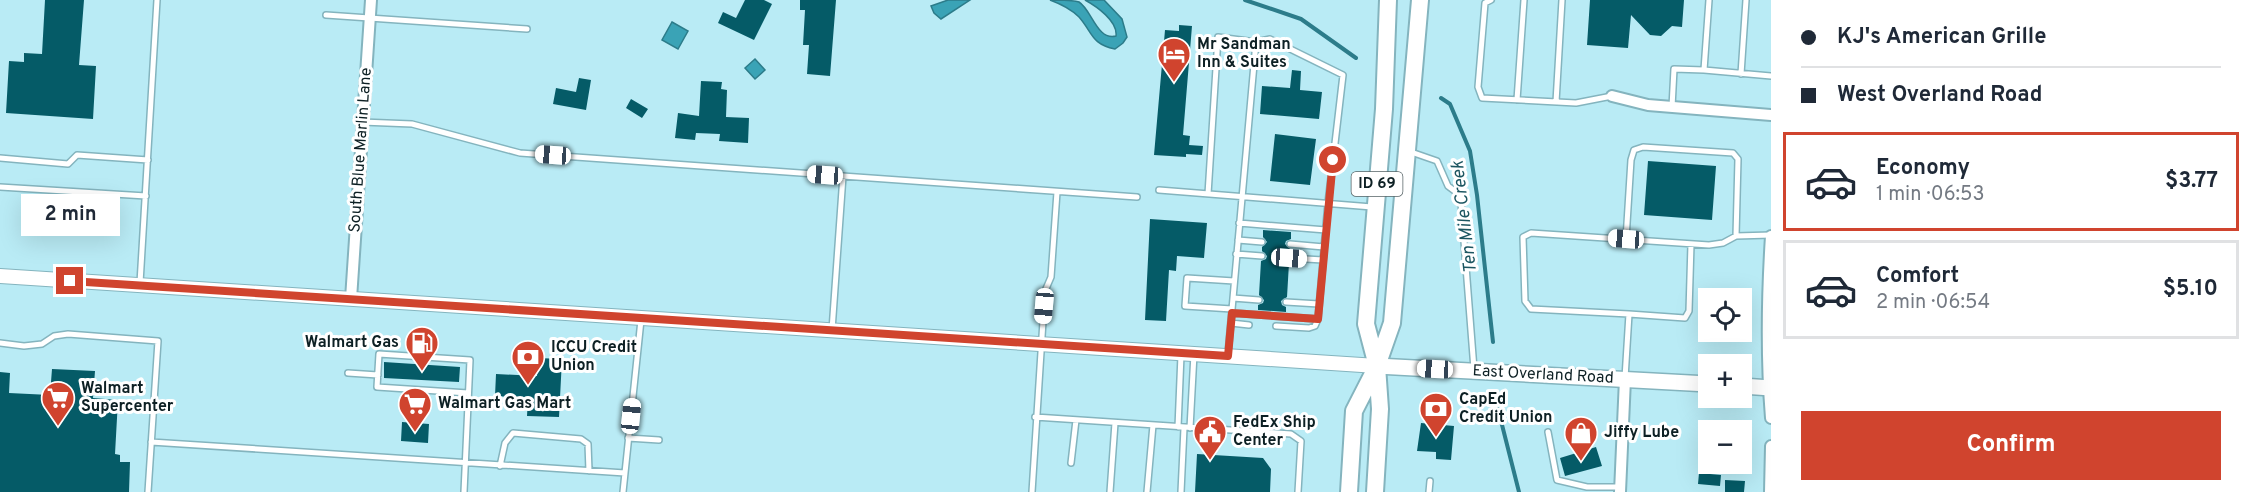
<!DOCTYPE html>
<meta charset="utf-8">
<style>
body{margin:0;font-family:Overpass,sans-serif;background:#f6f6f7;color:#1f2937;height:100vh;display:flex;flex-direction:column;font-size:22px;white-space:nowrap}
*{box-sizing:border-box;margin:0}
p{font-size:20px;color:#747a83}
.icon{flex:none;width:33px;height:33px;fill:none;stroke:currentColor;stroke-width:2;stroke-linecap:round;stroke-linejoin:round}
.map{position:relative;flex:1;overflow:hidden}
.drawer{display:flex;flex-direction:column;background:#fff;width:480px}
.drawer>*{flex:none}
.hud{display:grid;align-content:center;height:132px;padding:0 30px;background:#fff}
.controls{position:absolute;left:1698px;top:288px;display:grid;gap:12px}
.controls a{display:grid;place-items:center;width:54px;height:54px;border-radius:0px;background:#fff;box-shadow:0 6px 24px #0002;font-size:30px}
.end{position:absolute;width:27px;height:27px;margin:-14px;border:8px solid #d0442e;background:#fff;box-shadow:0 0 0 3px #fff}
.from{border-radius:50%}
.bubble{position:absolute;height:42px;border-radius:0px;background:#fff;box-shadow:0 6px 24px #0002;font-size:20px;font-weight:700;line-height:42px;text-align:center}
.car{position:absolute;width:18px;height:36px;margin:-18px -9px;border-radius:8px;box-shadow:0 0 4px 2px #0007;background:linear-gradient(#fff 24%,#345 0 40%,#fff 0 76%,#345 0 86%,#fff 0)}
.hud b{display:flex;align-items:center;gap:21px;height:57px;font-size:22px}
.hud b+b{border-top:2px solid #e0e1e3}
.hud i{width:15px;height:15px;background:#1f2937}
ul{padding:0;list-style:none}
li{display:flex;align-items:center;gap:18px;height:99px;margin:0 12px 9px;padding:0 18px;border:3px solid #e0e1e3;border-radius:0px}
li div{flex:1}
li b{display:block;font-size:22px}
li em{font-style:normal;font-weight:700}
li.active{border-color:#d0442e}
li>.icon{width:54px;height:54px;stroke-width:1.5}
.primary-button{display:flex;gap:12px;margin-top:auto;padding:12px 30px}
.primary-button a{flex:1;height:69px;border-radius:0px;background:#d0442e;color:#fff;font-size:24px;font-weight:700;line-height:69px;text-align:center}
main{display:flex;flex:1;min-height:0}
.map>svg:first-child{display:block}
</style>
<main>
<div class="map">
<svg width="1771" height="492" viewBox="0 0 1771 492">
<rect width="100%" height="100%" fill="#b9ebf5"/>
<path fill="#3aa3b6" stroke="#2c7c8a" stroke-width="1.5" d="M948 0H970L941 19 934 13 931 6Z
M1050 0C1058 0 1072 0 1079 2 1092 10 1097 41 1116 36 1118 21 1096 6 1085 0H1104L1122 19 1127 37 1123 43 1115 49C1091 44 1093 33 1079 17 1071 9 1061 4 1050 0Z
M672 22 688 31 678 49 662 40Z
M755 59 765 70 755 79 745 68Z"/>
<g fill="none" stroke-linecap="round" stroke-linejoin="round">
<path stroke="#2c7c8a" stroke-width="4" d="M1245 0 1301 19 1356 58
M1441 98 1450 104 1470 151 1477 195 1493 342
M1498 409 1519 492"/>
</g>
<path fill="#055b67" d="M45 0H84L79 65 96 66 93 119 6 113 9 61 24 62V53L42 54Z
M745 0H764L772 4 754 40 718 23 723 12 736 18Z
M800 0H836L830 76 807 74 809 45H803L805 10H800Z
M1590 0H1684L1682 27 1672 26 1661 36 1650 35 1631 15 1628 48 1587 45Z
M1179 25 1192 26 1183 135 1190 136 1189 145 1203 146 1202 155 1186 154V157L1154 155 1165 30 1179 31Z
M1292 70 1301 71 1300 90 1322 92 1319 119 1260 114 1262 86 1290 88Z
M579 78 591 80 586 110 553 104 556 88 576 92Z
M701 81 722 82 721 89 727 90 726 117 749 118 748 143 719 141 720 134 696 133 695 140 675 138 678 113 699 116Z
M631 99 648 109 642 118 626 108Z
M1275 134 1316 139 1310 185 1270 181Z
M1648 161 1716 166 1712 220 1644 215Z
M1150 219 1207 223 1204 258 1177 256 1176 271 1169 270 1166 321 1145 320Z
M1263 230 1291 232V239L1286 241 1285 244 1290 249V253L1284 257 1285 261 1289 263 1287 297 1281 301 1282 305 1286 307V312L1258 310V305L1263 303 1264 300 1259 295 1261 261 1266 259 1267 256 1262 251V247L1267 242 1263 237Z
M538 358 562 359 559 417 527 416 528 398 495 396 496 374 537 376Z
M384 362 460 367 459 382 384 378Z
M52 369 95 371 93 398 118 400 115 454 120 455V462H130L129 492H0V372L10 373 9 393 50 395Z
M402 422 429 424 428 443 401 441Z
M1421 423 1454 426 1451 460 1436 459V452L1417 451Z
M1596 447 1602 466 1565 476 1560 458Z
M1197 454 1263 458 1271 469 1270 492H1195Z
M1699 473 1721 475 1720 486 1698 484Z
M1725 480 1745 481 1744 492H1725Z"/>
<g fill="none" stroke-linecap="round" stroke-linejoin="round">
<g stroke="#84b4be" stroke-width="8">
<path id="service" d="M1491 0 1485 3 1478 87 1482 98 1576 103 1612 96
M1709 0 1704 70 1771 76
M326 15 527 29
M1741 74 1746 0
M1517 100 1524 0
M1556 102 1562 0
M1672 107 1674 69 1704 70
M362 122 412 124 520 153 1137 197
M1411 152 1437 161 1448 186 1460 195
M0 158 68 164 77 155 148 160
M1459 177 1474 369
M0 187 146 196
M1159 190 1372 207
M1208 194 1218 37 1256 42
M1239 223 1326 230
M1626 239 1631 160 1634 150 1643 147 1733 153 1738 159 1736 236
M1238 240 1262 242
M1290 244 1324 247
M1236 254 1262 256
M1289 258 1323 260
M140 283 157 0
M1233 298 1259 300
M1286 302 1319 304
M1232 309 1185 306 1187 278 1234 281
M1629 314 1685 318 1689 311 1691 244
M1231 323 1249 325
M1276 326 1309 328 1315 326 1318 319
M832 330 843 176
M0 343 24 346 42 344 54 336 68 334 158 341 148 492
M1228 354C1237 250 1246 146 1256 42L1270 39 1343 75 1328 203 1318 319 1232 313
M348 373 378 375
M1625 378 1629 314 1531 309 1525 301 1523 237 1531 233 1709 245 1723 243 1736 236 1771 235
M1035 417 1291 434 1301 441 1298 492
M1178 427 1181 355
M1190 428 1194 354
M1548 432 1557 480 1587 487H1620
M628 438 659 440
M151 442 625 473
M1071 463 1076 420
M500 466 505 443 513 433 581 439 588 444 589 471
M464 492 470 360 379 354 377 387 468 393
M623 492 641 320
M1032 492 1043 321 1045 291 1051 277 1057 192
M1110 492 1115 423
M1147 492 1153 425
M1181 492 1184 428
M1429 492 1430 481"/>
</g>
<g stroke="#84b4be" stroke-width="14">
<path id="minor" d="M1612 96 1648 105 1771 115
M1771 236C1767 298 1766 355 1771 418
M351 299 371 0
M1620 492 1625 379
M1770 492 1771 446"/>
</g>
<g stroke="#84b4be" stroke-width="16">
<path id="tertiary" d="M0 276 1377 366"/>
</g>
<g stroke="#84b4be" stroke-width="18">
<path id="secondary" d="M1377 366 1708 384
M1742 386 1771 388"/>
</g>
<g stroke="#84b4be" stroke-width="20">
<path id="primary" d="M1349 492 1354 411 1377 366 1392 323 1420 0
M1375 492 1380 409 1377 366 1366 324 1384 109 1388 0"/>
</g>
<use href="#service" stroke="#fff" stroke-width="5"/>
<use href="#minor" stroke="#fff" stroke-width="10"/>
<use href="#tertiary" stroke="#fff" stroke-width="14"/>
<use href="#secondary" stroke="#fff" stroke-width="15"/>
<use href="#primary" stroke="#fff" stroke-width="16"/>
</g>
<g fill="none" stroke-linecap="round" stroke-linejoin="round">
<path stroke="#d0442e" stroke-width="8" d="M70 281 1228 356 1232 313 1318 319 1333 160"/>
</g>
<defs>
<g id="hotel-pin" transform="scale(1.725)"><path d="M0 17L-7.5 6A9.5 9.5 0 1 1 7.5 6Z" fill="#d0442e" stroke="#fff"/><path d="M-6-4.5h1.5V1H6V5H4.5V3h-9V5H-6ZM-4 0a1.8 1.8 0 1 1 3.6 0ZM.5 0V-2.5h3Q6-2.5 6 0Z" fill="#fff"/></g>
<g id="fuel-pin" transform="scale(1.725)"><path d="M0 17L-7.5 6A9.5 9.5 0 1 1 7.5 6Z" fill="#d0442e" stroke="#fff"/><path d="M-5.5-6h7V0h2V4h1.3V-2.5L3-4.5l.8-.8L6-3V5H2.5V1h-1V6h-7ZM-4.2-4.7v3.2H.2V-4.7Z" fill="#fff"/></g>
<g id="bank-pin" transform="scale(1.725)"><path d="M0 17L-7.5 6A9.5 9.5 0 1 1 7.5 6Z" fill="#d0442e" stroke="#fff"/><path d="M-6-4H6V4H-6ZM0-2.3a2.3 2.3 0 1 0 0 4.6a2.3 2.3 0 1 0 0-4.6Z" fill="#fff"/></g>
<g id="supermarket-pin" transform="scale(1.725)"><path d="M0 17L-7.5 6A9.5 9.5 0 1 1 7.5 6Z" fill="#d0442e" stroke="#fff"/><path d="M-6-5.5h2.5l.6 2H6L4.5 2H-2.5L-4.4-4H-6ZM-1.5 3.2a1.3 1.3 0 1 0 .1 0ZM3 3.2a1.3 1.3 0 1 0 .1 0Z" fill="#fff"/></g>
<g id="civic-pin" transform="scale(1.725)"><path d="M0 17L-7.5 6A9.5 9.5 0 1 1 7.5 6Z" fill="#d0442e" stroke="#fff"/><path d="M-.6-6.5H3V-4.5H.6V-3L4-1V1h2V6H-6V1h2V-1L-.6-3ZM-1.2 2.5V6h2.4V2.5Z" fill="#fff"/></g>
<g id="shop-pin" transform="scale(1.725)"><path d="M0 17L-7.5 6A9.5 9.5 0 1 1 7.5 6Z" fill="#d0442e" stroke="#fff"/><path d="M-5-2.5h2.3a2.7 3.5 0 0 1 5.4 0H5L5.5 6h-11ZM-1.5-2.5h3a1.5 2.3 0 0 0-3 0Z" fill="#fff"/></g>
</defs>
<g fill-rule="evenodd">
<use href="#hotel-pin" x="1174" y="54"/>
<use href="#fuel-pin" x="422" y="343"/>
<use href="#bank-pin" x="528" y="357"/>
<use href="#supermarket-pin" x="58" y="398"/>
<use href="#supermarket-pin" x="415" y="404"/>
<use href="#bank-pin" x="1436" y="409"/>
<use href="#civic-pin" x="1210" y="432"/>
<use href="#shop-pin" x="1581" y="433"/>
</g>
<g text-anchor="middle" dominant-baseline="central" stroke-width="6" stroke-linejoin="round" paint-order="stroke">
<rect fill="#fff" stroke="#566366" stroke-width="1.5" x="1351.5" y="172" width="51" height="24" rx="4.5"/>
<g font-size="15" font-weight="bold" fill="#0d2024">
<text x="1377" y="184">ID 69</text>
</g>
<g font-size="16" font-weight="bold" fill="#0d2024" stroke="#fff" text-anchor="start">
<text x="1197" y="45">Mr Sandman<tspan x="1197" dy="18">Inn &amp; Suites</tspan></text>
<text x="399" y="343" text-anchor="end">Walmart Gas</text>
<text x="551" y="348">ICCU Credit<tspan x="551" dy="18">Union</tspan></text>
<text x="81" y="389">Walmart<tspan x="81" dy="18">Supercenter</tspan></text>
<text x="1459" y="400">CapEd<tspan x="1459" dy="18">Credit Union</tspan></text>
<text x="438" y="404">Walmart Gas Mart</text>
<text x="1233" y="423">FedEx Ship<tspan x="1233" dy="18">Center</tspan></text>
<text x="1604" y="433">Jiffy Lube</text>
</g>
<g font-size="16" fill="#0d2024" stroke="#fff">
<text transform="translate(361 150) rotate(-86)">South Blue Marlin Lane</text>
<text transform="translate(1543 375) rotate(3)">East Overland Road</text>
</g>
<g font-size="18" font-style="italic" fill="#1c5661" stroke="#fff">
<text transform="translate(1465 217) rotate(-97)">Ten Mile Creek</text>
</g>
</g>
</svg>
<div class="controls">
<a><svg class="icon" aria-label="locate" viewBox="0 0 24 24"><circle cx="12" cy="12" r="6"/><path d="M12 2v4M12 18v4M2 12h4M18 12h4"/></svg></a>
<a>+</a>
<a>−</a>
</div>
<i class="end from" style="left:1333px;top:160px"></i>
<i class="end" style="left:70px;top:281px"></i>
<div class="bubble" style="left:21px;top:194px;width:99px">2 min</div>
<i class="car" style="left:553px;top:155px;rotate:274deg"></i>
<i class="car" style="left:825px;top:175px;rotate:274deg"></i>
<i class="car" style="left:1626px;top:239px;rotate:274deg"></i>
<i class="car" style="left:1289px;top:258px;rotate:94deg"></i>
<i class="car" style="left:1044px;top:306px;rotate:185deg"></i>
<i class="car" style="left:1435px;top:369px;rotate:273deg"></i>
<i class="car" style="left:631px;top:416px;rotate:6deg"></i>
</div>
<section class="drawer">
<div class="hud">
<b><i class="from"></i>KJ's American Grille</b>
<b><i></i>West Overland Road</b>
</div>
<ul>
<li class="active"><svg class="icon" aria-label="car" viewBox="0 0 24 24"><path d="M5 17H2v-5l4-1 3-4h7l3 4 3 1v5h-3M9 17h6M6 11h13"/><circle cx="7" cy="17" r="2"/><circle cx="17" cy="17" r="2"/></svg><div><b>Economy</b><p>1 min · 06:53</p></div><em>$3.77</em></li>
<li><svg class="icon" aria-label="car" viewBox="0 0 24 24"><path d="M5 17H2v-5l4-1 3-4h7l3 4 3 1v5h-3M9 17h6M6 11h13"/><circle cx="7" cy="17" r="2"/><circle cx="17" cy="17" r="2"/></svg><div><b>Comfort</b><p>2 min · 06:54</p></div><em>$5.10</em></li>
</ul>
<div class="primary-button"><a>Confirm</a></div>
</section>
</main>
